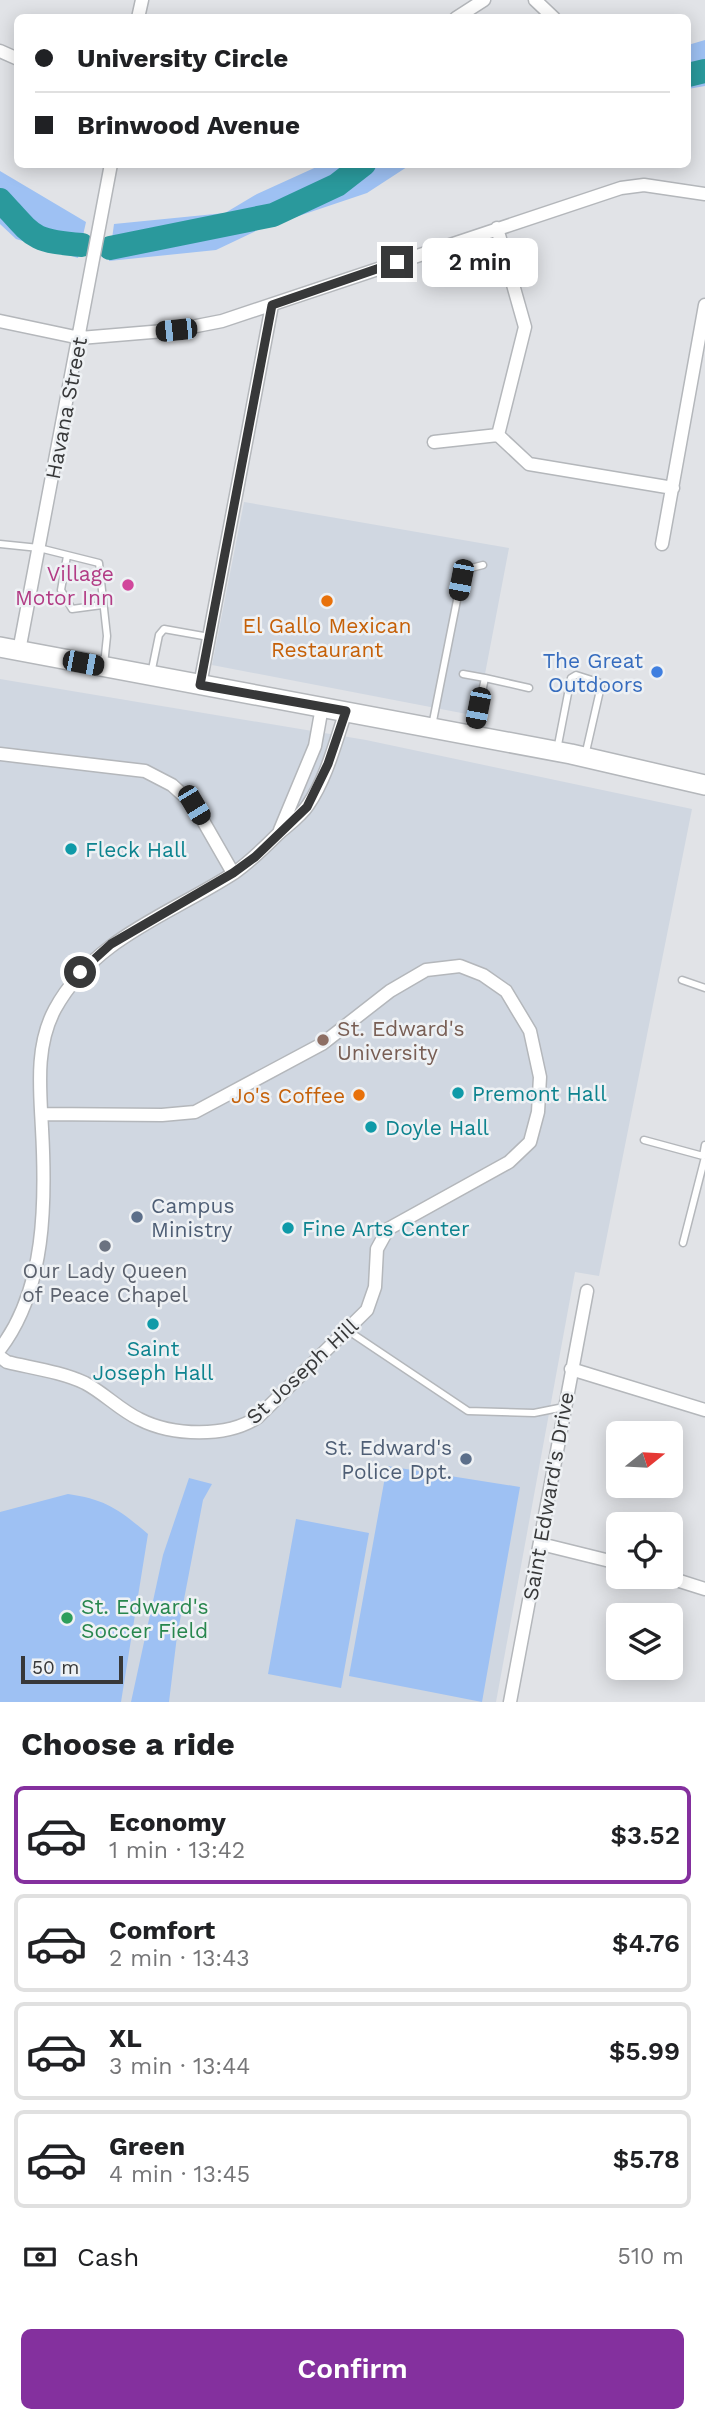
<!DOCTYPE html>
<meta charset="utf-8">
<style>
body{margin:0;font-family:"Work Sans",sans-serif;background:#f2f2f2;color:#202124;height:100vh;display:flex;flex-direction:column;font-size:26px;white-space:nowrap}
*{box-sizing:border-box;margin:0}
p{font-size:23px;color:#757577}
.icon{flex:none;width:38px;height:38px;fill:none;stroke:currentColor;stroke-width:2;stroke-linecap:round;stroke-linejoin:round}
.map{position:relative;height:1702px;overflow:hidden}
.drawer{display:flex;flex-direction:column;background:#fff;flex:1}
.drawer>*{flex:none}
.guide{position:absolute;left:14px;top:14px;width:677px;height:154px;border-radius:10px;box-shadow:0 4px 18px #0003;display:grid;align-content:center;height:154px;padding:0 21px;background:#fff}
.needle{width:46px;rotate:72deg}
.controls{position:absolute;left:606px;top:1421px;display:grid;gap:14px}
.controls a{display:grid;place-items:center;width:77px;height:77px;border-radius:10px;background:#fff;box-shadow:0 4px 18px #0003;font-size:35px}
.scale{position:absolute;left:21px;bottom:18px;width:102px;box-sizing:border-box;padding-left:7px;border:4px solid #373839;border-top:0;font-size:19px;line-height:24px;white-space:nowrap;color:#373839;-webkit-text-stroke:5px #eef1f4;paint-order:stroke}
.end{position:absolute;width:32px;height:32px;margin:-16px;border:9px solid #373839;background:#fff;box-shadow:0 0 0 4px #fff}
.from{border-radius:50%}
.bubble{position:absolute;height:49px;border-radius:10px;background:#fff;box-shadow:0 4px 18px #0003;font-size:23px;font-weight:600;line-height:49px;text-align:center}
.car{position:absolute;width:21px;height:42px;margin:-21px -10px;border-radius:9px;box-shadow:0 0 5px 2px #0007;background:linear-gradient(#222 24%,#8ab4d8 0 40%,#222 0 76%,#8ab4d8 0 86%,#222 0)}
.guide b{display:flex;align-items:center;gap:24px;height:66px;font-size:26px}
.guide b+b{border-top:2px solid #e0e0e0}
.guide i{width:18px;height:18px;background:#202124}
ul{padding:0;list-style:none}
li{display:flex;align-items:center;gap:21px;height:98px;margin:0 14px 10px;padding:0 7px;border:4px solid #e0e0e0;border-radius:10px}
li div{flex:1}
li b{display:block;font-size:26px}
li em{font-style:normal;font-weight:600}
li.active{border-color:#84309e}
li>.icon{width:63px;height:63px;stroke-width:1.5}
h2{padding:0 21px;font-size:32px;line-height:84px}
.pay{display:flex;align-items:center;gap:18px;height:77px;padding:0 21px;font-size:26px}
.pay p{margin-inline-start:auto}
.cta{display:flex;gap:14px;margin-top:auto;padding:14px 21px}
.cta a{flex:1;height:80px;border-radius:10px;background:#84309e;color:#fff;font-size:28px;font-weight:600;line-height:80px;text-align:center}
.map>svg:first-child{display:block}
</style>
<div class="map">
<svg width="705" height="1702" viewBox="0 0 705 1702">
<rect width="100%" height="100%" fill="#e1e3e7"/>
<path fill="#d0d7e1" d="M244 502 509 548 477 716 212 665Z
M0 679 366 740 692 809 599 1276 575 1272 496 1702H0Z"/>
<path fill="#9ec1f3" d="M705 40V86L688 89V45Z
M323 164 410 165 367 193 260 229 216 250 109 261 114 224 225 213 257 194Z
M0 171 86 222 78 258 16 239 0 224Z
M387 1466 520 1487 482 1702 349 1676Z
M189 1478 212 1484 203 1500 177 1636 169 1702H131L163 1555Z
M68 1494C105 1499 120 1510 148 1534L121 1702H0V1512Z
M296 1519 369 1533 341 1688 268 1674Z"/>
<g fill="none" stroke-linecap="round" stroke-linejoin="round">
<path stroke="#2a999c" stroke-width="24" d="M688 75 705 71
M0 200C34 237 31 241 82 245
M110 248 273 215 337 185 364 164"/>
<g stroke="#b4b7bb" stroke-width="9">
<path id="lane" d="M0 544 39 548 99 563 107 636 104 665
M67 556 61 590 72 609 102 605
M151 674 159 635 164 629 209 637
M463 674 485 678
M432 726 461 580 467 569 483 565
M473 734 485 678 529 688
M557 750 571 678 576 675 598 682 601 686 585 756
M682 980 705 988
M644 1140 703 1156 705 1145
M683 1243 705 1157
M347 1330 468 1411 534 1413 564 1407"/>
</g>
<g stroke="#b4b7bb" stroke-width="15">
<path id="street" d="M535 0 554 18
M138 18 142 0
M456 18 484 0
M0 51 18 59
M497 228 525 327 498 435
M0 321 80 338 176 330 222 321 621 188 644 185 705 194
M498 435 529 464 673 488
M434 442 498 435
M662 544 705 305
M19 651 111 164
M200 685 272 305
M0 754 145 771 172 785 194 805 233 873
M280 830 315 746 322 707
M0 1349C46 1289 46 1201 42 1129 40 1089 35 1046 55 1009 94 938 169 915 234 873 250 862 264 848 278 834 288 825 301 816 308 805 327 777 335 743 346 711
M0 1357 7 1362C32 1368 62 1372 85 1383 104 1393 120 1410 139 1419 172 1436 227 1438 258 1417L367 1310 375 1287 377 1249 388 1229 509 1162 530 1142 538 1112 540 1077 530 1031 506 991 483 975 460 966 426 970 390 991 322 1044 195 1112 162 1115 42 1114
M571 1369 705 1410
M541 1544 618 1563
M667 1577 705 1589
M510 1702 587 1291"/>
</g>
<g stroke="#b4b7bb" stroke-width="22">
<path id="primary" d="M0 647 571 754 705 785"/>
</g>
<use href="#lane" stroke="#fff" stroke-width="6"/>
<use href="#street" stroke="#fff" stroke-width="12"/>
<use href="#primary" stroke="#fff" stroke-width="19"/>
</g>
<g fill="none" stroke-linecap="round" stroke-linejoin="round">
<path stroke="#373839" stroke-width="9" d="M80 972 111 944 233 873 255 857 307 807 328 764 346 711 200 685 272 305 397 262"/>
</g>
<circle fill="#d1479c" stroke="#eef1f4" stroke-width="2.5" cx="128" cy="585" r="7"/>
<g fill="#e8710a" stroke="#eef1f4" stroke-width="2.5">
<circle cx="327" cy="601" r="7"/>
<circle cx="359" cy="1095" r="7"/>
</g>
<circle fill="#3f7fe0" stroke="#eef1f4" stroke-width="2.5" cx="657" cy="672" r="7"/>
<g fill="#0f9aa8" stroke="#eef1f4" stroke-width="2.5">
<circle cx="71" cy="849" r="7"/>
<circle cx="458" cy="1093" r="7"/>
<circle cx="371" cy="1127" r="7"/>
<circle cx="288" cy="1228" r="7"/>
<circle cx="153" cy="1324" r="7"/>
</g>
<circle fill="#8d6e63" stroke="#eef1f4" stroke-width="2.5" cx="323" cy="1040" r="7"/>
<g fill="#5c6f8a" stroke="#eef1f4" stroke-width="2.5">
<circle cx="137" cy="1217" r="7"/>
<circle cx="466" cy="1459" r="7"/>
</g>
<circle fill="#6b7280" stroke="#eef1f4" stroke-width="2.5" cx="105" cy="1246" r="7"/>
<circle fill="#2e9e5b" stroke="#eef1f4" stroke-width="2.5" cx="67" cy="1618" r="7"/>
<g text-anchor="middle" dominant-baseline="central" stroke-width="5" stroke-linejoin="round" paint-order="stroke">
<g font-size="21" fill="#373839" stroke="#eef1f4">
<text transform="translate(66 408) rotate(-79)">Havana Street</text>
<text transform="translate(302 1371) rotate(-43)">St Joseph Hill</text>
<text transform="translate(548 1496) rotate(-80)">Saint Edward's Drive</text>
</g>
<g font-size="21" fill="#b23c85" stroke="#eef1f4" text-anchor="end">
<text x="114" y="573">Village<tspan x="114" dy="24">Motor Inn</tspan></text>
</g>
<g font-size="21" fill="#c56008" stroke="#eef1f4">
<text x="327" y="625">El Gallo Mexican<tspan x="327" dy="24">Restaurant</tspan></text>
<text x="345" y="1095" text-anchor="end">Jo's Coffee</text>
</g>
<g font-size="21" fill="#366cbe" stroke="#eef1f4" text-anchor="end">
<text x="643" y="660">The Great<tspan x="643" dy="24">Outdoors</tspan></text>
</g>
<g font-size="21" fill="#0d838f" stroke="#eef1f4" text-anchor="start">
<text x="85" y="849">Fleck Hall</text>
<text x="472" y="1093">Premont Hall</text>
<text x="385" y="1127">Doyle Hall</text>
<text x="302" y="1228">Fine Arts Center</text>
<text x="153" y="1348" text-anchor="middle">Saint<tspan x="153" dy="24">Joseph Hall</tspan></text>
</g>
<g font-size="21" fill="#785e54" stroke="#eef1f4" text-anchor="start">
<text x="337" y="1028">St. Edward's<tspan x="337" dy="24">University</tspan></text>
</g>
<g font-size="21" fill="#4e5e75" stroke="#eef1f4" text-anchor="start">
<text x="151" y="1205">Campus<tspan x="151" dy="24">Ministry</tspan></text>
<text x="452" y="1447" text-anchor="end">St. Edward's<tspan x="452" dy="24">Police Dpt.</tspan></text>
</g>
<g font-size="21" fill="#5b616d" stroke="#eef1f4">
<text x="105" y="1270">Our Lady Queen<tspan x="105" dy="24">of Peace Chapel</tspan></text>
</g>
<g font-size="21" fill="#27864d" stroke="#eef1f4" text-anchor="start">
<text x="81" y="1606">St. Edward's<tspan x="81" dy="24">Soccer Field</tspan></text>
</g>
</g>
</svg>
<div class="controls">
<a><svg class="needle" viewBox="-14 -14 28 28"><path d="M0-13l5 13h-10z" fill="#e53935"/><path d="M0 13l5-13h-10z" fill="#757577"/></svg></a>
<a><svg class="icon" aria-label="locate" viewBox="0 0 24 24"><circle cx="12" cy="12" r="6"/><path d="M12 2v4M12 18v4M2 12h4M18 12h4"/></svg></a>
<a><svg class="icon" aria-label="layers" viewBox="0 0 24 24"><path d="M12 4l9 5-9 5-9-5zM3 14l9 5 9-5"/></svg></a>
</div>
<div class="scale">50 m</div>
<i class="end from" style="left:80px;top:972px"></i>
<i class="end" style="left:397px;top:262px"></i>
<div class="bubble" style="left:422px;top:238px;width:116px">2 min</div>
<i class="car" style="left:176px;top:330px;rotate:264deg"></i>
<i class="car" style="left:461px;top:580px;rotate:191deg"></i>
<i class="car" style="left:83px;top:663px;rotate:101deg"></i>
<i class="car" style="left:478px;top:708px;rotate:191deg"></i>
<i class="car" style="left:194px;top:805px;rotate:149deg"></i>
<div class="guide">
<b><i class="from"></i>University Circle</b>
<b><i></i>Brinwood Avenue</b>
</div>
</div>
<section class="drawer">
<h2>Choose a ride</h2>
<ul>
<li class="active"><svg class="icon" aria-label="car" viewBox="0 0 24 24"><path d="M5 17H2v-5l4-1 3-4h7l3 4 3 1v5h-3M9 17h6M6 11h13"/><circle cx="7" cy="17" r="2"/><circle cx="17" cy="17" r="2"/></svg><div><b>Economy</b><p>1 min · 13:42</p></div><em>$3.52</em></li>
<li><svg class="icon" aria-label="car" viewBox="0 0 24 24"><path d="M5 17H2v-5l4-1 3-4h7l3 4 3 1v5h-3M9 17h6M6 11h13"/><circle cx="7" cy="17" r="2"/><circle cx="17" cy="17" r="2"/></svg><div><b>Comfort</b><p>2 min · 13:43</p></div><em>$4.76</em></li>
<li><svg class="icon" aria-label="car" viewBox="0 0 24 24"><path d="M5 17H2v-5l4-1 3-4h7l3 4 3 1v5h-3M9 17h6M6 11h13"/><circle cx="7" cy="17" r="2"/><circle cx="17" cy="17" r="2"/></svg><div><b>XL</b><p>3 min · 13:44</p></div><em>$5.99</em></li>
<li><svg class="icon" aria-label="car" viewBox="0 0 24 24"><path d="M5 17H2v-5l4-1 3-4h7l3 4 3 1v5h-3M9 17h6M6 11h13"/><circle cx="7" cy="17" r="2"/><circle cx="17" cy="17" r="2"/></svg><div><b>Green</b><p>4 min · 13:45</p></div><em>$5.78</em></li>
</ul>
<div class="pay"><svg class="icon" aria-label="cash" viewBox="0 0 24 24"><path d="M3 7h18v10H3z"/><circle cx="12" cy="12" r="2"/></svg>Cash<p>510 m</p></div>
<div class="cta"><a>Confirm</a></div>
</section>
